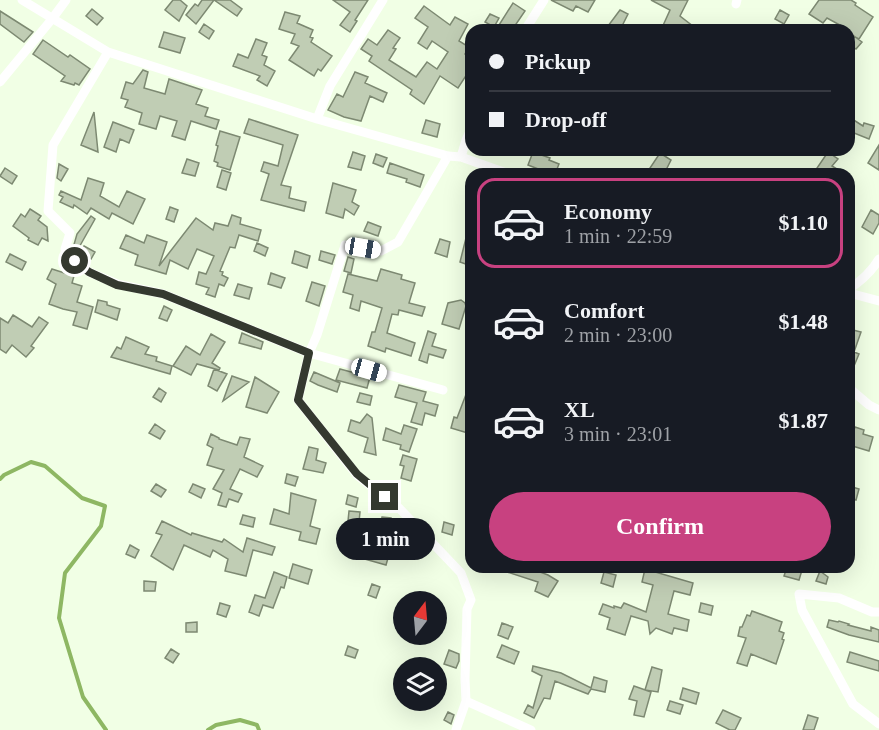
<!DOCTYPE html>
<meta charset="utf-8">
<style>
body{margin:0;font-family:"Times New Roman",serif;background:#20242c;color:#f1f3f6;height:100vh;display:flex;flex-direction:column;font-size:22px;white-space:nowrap}
*{box-sizing:border-box;margin:0}
p{font-size:20px;color:#9ea1a6}
.icon{flex:none;width:33px;height:33px;fill:none;stroke:currentColor;stroke-width:2;stroke-linecap:round;stroke-linejoin:round}
.map{position:relative;flex:1;overflow:hidden}
.sheet{position:absolute;left:465px;top:168px;width:390px;height:405px;display:flex;flex-direction:column;background:#171b24;border-radius:18px;box-shadow:0 6px 24px #0002}
.sheet>*{flex:none}
.hud{position:absolute;left:465px;top:24px;width:390px;height:132px;border-radius:18px;box-shadow:0 6px 24px #0002;display:grid;align-content:center;height:132px;padding:0 24px;background:#171b24}
.needle{width:39px;rotate:16deg}
.fabs{position:absolute;left:393px;top:591px;display:grid;gap:12px}
.fabs a{display:grid;place-items:center;width:54px;height:54px;border-radius:50%;background:#171b24;box-shadow:0 6px 24px #0002;font-size:30px}
.end{position:absolute;width:27px;height:27px;margin:-14px;border:8px solid #34392f;background:#fff;box-shadow:0 0 0 3px #fff}
.from{border-radius:50%}
.bubble{position:absolute;height:42px;border-radius:21px;background:#171b24;box-shadow:0 6px 24px #0002;font-size:20px;font-weight:800;line-height:42px;text-align:center}
.car{position:absolute;width:18px;height:36px;margin:-18px -9px;border-radius:8px;box-shadow:0 0 4px 2px #0007;background:linear-gradient(#fff 24%,#345 0 40%,#fff 0 76%,#345 0 86%,#fff 0)}
.hud b{display:flex;align-items:center;gap:21px;height:57px;font-size:22px}
.hud b+b{border-top:2px solid #363941}
.hud i{width:15px;height:15px;background:#f1f3f6}
ul{padding:10px 0 0;list-style:none}
li{display:flex;align-items:center;gap:18px;height:90px;margin:0 12px 9px;padding:0 12px;border:3px solid transparent;border-radius:18px}
li div{flex:1}
li b{display:block;font-size:22px}
li em{font-style:normal;font-weight:800}
li.selected{border-color:#c84180}
li>.icon{width:54px;height:54px;stroke-width:1.5}
.action{display:flex;gap:12px;margin-top:auto;padding:12px 24px}
.action a{flex:1;height:69px;border-radius:36px;background:#c84180;color:#fff;font-size:24px;font-weight:800;line-height:69px;text-align:center}
.map>svg:first-child{display:block}
</style>
<div class="map">
<svg width="879" height="730" viewBox="0 0 879 730">
<rect width="100%" height="100%" fill="#f1ffe5"/>
<g fill="none" stroke-linecap="round" stroke-linejoin="round">
<path stroke="#8eb763" stroke-width="4" d="M0 479 4 475 31 462 45 466 82 498 105 506 101 526 65 573 59 618 83 697 106 730
M208 730 216 725 240 720 257 725 259 730"/>
</g>
<path fill="#c0cdb4" stroke="#7d8972" stroke-width="1.5" d="M173 0H180L187 6 179 21 165 10Z
M202 0H230L242 9 237 16 214 0 196 24 186 15 195 4 198 6Z
M333 0H368L355 20 357 21 350 32 340 25 350 12Z
M551 0H595L588 12 576 6 573 11Z
M651 0H688L680 16 698 30H661L670 10Z
M819 0H851L856 3 855 5 873 17 859 39 849 34V30L827 18 823 23 809 14Z
M513 3 525 11 512 30H507L499 25Z
M424 6 450 25 455 17 468 24 459 41 469 47 465 54 471 58V68L458 88 440 76 424 104 410 94 412 90 369 61 372 56 361 49 368 39 377 45 388 30 400 38 393 48 396 49 389 60 416 77 427 62 437 69 448 52 432 41 427 49 418 43 428 27 415 18Z
M92 9 103 18 97 25 86 16Z
M620 10 628 14 620 30H605Z
M780 10 789 15 784 24 775 19Z
M0 11 33 32 24 42 0 24Z
M285 12 300 16 297 23 313 30 310 37 313 38 311 42 332 56 321 71 318 69 314 76 289 60 299 46 291 43 295 34 279 29Z
M490 14 499 18 494 27 485 22Z
M204 24 214 31 209 39 199 32Z
M164 32 185 38 180 53 159 47Z
M854 36 862 42 856 49 849 44Z
M256 39 267 43 262 55 267 57 264 65 275 71 267 86 257 80 260 76 233 66 238 54 248 58Z
M43 40 68 57 70 55 90 69 79 85 75 83 74 85 61 81 65 76 33 54Z
M143 70 148 72 144 88 165 94 169 79 202 90 196 104 208 108 205 116 219 120 216 129 191 121 185 140 172 136 177 121 160 116 156 129 139 124 142 113 125 107 128 100 121 98 126 82 133 84Z
M355 72 368 77 365 83 387 93 383 102 370 96 361 121 344 117 328 110 337 94 343 97Z
M94 112 98 152 81 145Z
M849 117 863 126 864 123 874 126 869 139 849 131Z
M249 119 298 135 281 185 291 187 289 198 306 202 304 211 261 200 269 174 261 171 264 162 278 166 283 145 244 133Z
M426 120 440 124 437 137 422 133Z
M113 122 134 130 129 143 120 139 116 152 104 147Z
M220 131 240 137 230 170 217 166 218 163 214 161 218 146 216 145Z
M879 145V170L868 163Z
M353 152 365 156 361 170 348 167Z
M533 152 550 158 549 160 559 164 555 174H551L528 165Z
M828 152 838 159 832 166 845 174H826L817 168Z
M660 153 671 160 664 174H646Z
M376 154 387 158 383 167 373 163Z
M187 159 199 163 195 176 182 173Z
M390 163 424 175 420 187 406 182 407 179 387 173Z
M59 164 68 169 61 181 57 178Z
M5 168 17 176 12 184 0 176Z
M222 170 231 173 226 190 217 187Z
M88 178 104 183 100 196 119 207 127 191 145 199 133 224 112 213 109 219 91 208 87 214 74 205 73 208 60 202 63 197 59 195 61 191 81 200Z
M333 183 356 190 352 202 359 206 354 215 345 209 343 218 326 213Z
M170 207 178 210 174 222 166 219Z
M30 209 41 216 38 220 47 227 48 241 42 238 38 245 28 240 29 238 13 226 21 214 25 217Z
M871 210 879 215V223L873 234 862 227Z
M232 215 241 218 240 224 261 230 258 241 239 235 235 248 230 247 220 271 223 272 222 275 228 278 224 286 219 284 215 297 206 294 209 288 196 284 199 272 206 274 214 256 197 249 188 269 170 260 166 274 135 265 138 255 120 248 126 235 144 243 147 235 167 242 159 266 196 218 213 230 215 223 228 226Z
M91 216 95 219 77 251 73 248 77 234Z
M368 222 381 227 378 236 364 231Z
M468 230 471 231V266L460 262Z
M440 239 450 242 447 257 435 253Z
M257 243 268 248 265 256 254 251Z
M84 246 95 252 91 259 80 254Z
M295 251 310 256 307 268 292 263Z
M321 251 335 255 332 264 319 260Z
M10 254 26 262 22 270 6 262Z
M348 257 354 259 351 273 344 271Z
M52 269 74 276 72 283 82 286 77 302 93 307 87 329 73 325 77 312 63 309 49 304 56 284 47 279Z
M381 269 402 275 401 279 415 283 409 303 425 307 422 316 399 310 398 315 392 314 387 333 415 343 411 356 386 348 385 352 368 346 372 332H375L382 308 361 301 359 311 350 308 353 295 343 292 348 274 377 281Z
M271 273 285 278 281 288 268 284Z
M312 282 325 286 319 306 306 301Z
M238 284 252 288 249 299 234 295Z
M98 300 107 302V305L120 309 117 320 95 312Z
M461 300 465 303 466 306 459 329 442 324 448 303Z
M164 306 172 310 167 321 159 318Z
M13 315 32 327 39 317 48 323 31 346 34 348 26 357 12 345 6 353 0 349V318L8 323Z
M849 329 861 332 854 352 859 354 849 378Z
M428 331 436 334 432 346 446 350 443 358 429 354 427 363 419 360Z
M242 333 263 342 261 349 239 343Z
M211 334 225 342 212 363 220 368 219 370 197 364 191 375 173 366 186 346 200 355Z
M126 337 149 347 145 354 157 357 156 361 172 366 170 374 111 357 117 347 121 349Z
M214 369 227 374 217 391 208 386Z
M340 369 370 377 367 388 336 380Z
M314 372 340 383 337 392 318 385 310 381Z
M232 376 249 382 223 401Z
M255 377 279 392 267 413 246 407Z
M470 384H471V434L451 428 454 417 457 418Z
M399 385 426 392 423 401 438 405 435 416 425 413 422 425 411 422 417 403 395 397Z
M159 388 166 393 161 402 153 397Z
M360 393 372 396 370 405 357 402Z
M367 414 372 418 376 455 364 452 368 438 348 431 351 420 360 423Z
M155 424 165 431 160 439 149 433Z
M404 425 417 429 409 452 400 449 401 445 383 440 386 428 401 434Z
M855 427 864 430 863 434 873 437 869 451 849 445Z
M211 434 219 438V439L237 445 240 437 250 439 244 457 263 466 257 477 240 469 230 489 242 494 238 502 229 499 226 507 218 505 222 493 213 489 224 470 207 465 213 448 207 445Z
M309 447 318 449 316 460 326 463 323 473 303 469Z
M403 455 417 459 411 481 401 478 404 466 400 465Z
M287 474 298 477 295 486 285 483Z
M156 484 166 490 161 497 151 491Z
M193 484 205 489 201 498 189 492Z
M849 486 859 489 856 500 849 498Z
M291 493 316 500 310 526 320 529 316 544 299 540 301 532 270 524 274 509 289 514Z
M348 495 358 498 356 507 346 504Z
M349 511 360 512 359 522 348 521Z
M243 515 255 518 253 527 240 524Z
M382 517 391 518 390 532 405 535 402 546 392 544 386 565 361 558 362 554 350 551 354 542 363 545 369 525 380 527Z
M162 521 191 535 192 533 222 542 224 539 243 552 247 538 275 547 272 555 253 550 246 576 225 571 228 559 213 550 210 557 184 545 173 570 151 556 162 535 156 533Z
M444 522 454 525 452 535 442 532Z
M130 545 139 550 135 558 126 554Z
M293 564 312 570 308 584 289 578Z
M498 567H521L535 571V570L548 575 558 581 548 597 535 591 538 582 498 569Z
M787 567H793L802 570 799 580 784 576Z
M645 569 693 583 690 595 674 591 668 614 689 620 687 631 674 628 672 634 656 628 650 634 648 621 631 616 625 635 607 629 610 618 599 614 603 604 614 608V606L621 608 624 603 646 612 653 585 642 582Z
M820 571 828 577 826 584 816 581Z
M274 572 287 577 284 588 281 587 273 608 263 605 259 616 249 612 255 595 265 598Z
M604 572 616 575 613 587 601 583Z
M144 581 156 582 155 591H144Z
M372 584 380 587 376 598 368 595Z
M220 603 230 606 226 617 217 614Z
M701 603 713 606 711 615 699 612Z
M752 611 782 622 779 631 784 633 782 639 784 640 776 664 751 654 747 666 737 663 746 638 738 636 740 627H742L747 615 750 616Z
M829 620 838 622 839 621 849 624 848 625 871 631V627L879 630V642L849 635 827 627Z
M197 622V632H186V623Z
M502 623 513 627 508 639 498 635Z
M502 645 519 652 514 664 497 657Z
M348 646 358 650 355 658 345 655Z
M171 649 179 654 173 663 165 658Z
M449 650 459 654V661L456 668 444 664Z
M850 652 879 661V671L847 662Z
M533 666 561 673 591 688 594 677 607 681 605 692 591 689 588 694 555 681 550 699 544 698 534 718 524 713 528 705 533 708 542 676 532 671Z
M652 667 662 670 658 692 645 690Z
M634 686 651 692 644 717 634 715 637 701 629 699Z
M683 688 699 693 696 704 680 699Z
M670 701 683 705 680 714 667 710Z
M723 710 741 718 735 730H730L716 723Z
M448 712 454 715 451 724 444 720Z
M808 715 818 718 814 730H803Z"/>
<g fill="none" stroke-linecap="round" stroke-linejoin="round">
<path stroke="#fff" stroke-width="9" d="M22 0 108 52 317 119 448 156 461 157 509 174
M736 4 737 0
M525 30 544 0
M108 52 53 145 48 211 70 233 65 249 75 261 89 272 117 284 163 294 309 353 443 390
M0 82 52 19 66 0
M317 119 330 86 383 0
M448 156 398 242 381 251 345 245 317 335 309 353 298 400 357 475 399 508 461 573 471 600 467 609 465 679 466 701 531 730
M461 157 466 140 471 129
M849 289C861 281 872 271 879 259
M849 293 879 301
M849 388 869 405 879 410
M879 612H872L839 598 799 594 802 610 853 704 879 724
M456 730 466 701"/>
</g>
<g fill="none" stroke-linecap="round" stroke-linejoin="round">
<path stroke="#34392f" stroke-width="8" d="M75 261 89 272 117 285 163 294 309 353 298 400 357 474 385 497"/>
</g>
</svg>
<div class="fabs">
<a><svg class="needle" viewBox="-14 -14 28 28"><path d="M0-13l5 13h-10z" fill="#e53935"/><path d="M0 13l5-13h-10z" fill="#9ea1a6"/></svg></a>
<a><svg class="icon" aria-label="layers" viewBox="0 0 24 24"><path d="M12 4l9 5-9 5-9-5zM3 14l9 5 9-5"/></svg></a>
</div>
<i class="end from" style="left:75px;top:261px"></i>
<i class="end" style="left:385px;top:497px"></i>
<div class="bubble" style="left:336px;top:518px;width:99px">1 min</div>
<i class="car" style="left:363px;top:248px;rotate:100deg"></i>
<i class="car" style="left:369px;top:370px;rotate:106deg"></i>
<div class="hud">
<b><i class="from"></i>Pickup</b>
<b><i></i>Drop-off</b>
</div>
<section class="sheet">
<ul>
<li class="selected"><svg class="icon" aria-label="car" viewBox="0 0 24 24"><path d="M5 17H2v-5l4-1 3-4h7l3 4 3 1v5h-3M9 17h6M6 11h13"/><circle cx="7" cy="17" r="2"/><circle cx="17" cy="17" r="2"/></svg><div><b>Economy</b><p>1 min · 22:59</p></div><em>$1.10</em></li>
<li><svg class="icon" aria-label="car" viewBox="0 0 24 24"><path d="M5 17H2v-5l4-1 3-4h7l3 4 3 1v5h-3M9 17h6M6 11h13"/><circle cx="7" cy="17" r="2"/><circle cx="17" cy="17" r="2"/></svg><div><b>Comfort</b><p>2 min · 23:00</p></div><em>$1.48</em></li>
<li><svg class="icon" aria-label="car" viewBox="0 0 24 24"><path d="M5 17H2v-5l4-1 3-4h7l3 4 3 1v5h-3M9 17h6M6 11h13"/><circle cx="7" cy="17" r="2"/><circle cx="17" cy="17" r="2"/></svg><div><b>XL</b><p>3 min · 23:01</p></div><em>$1.87</em></li>
</ul>
<div class="action"><a>Confirm</a></div>
</section>
</div>
